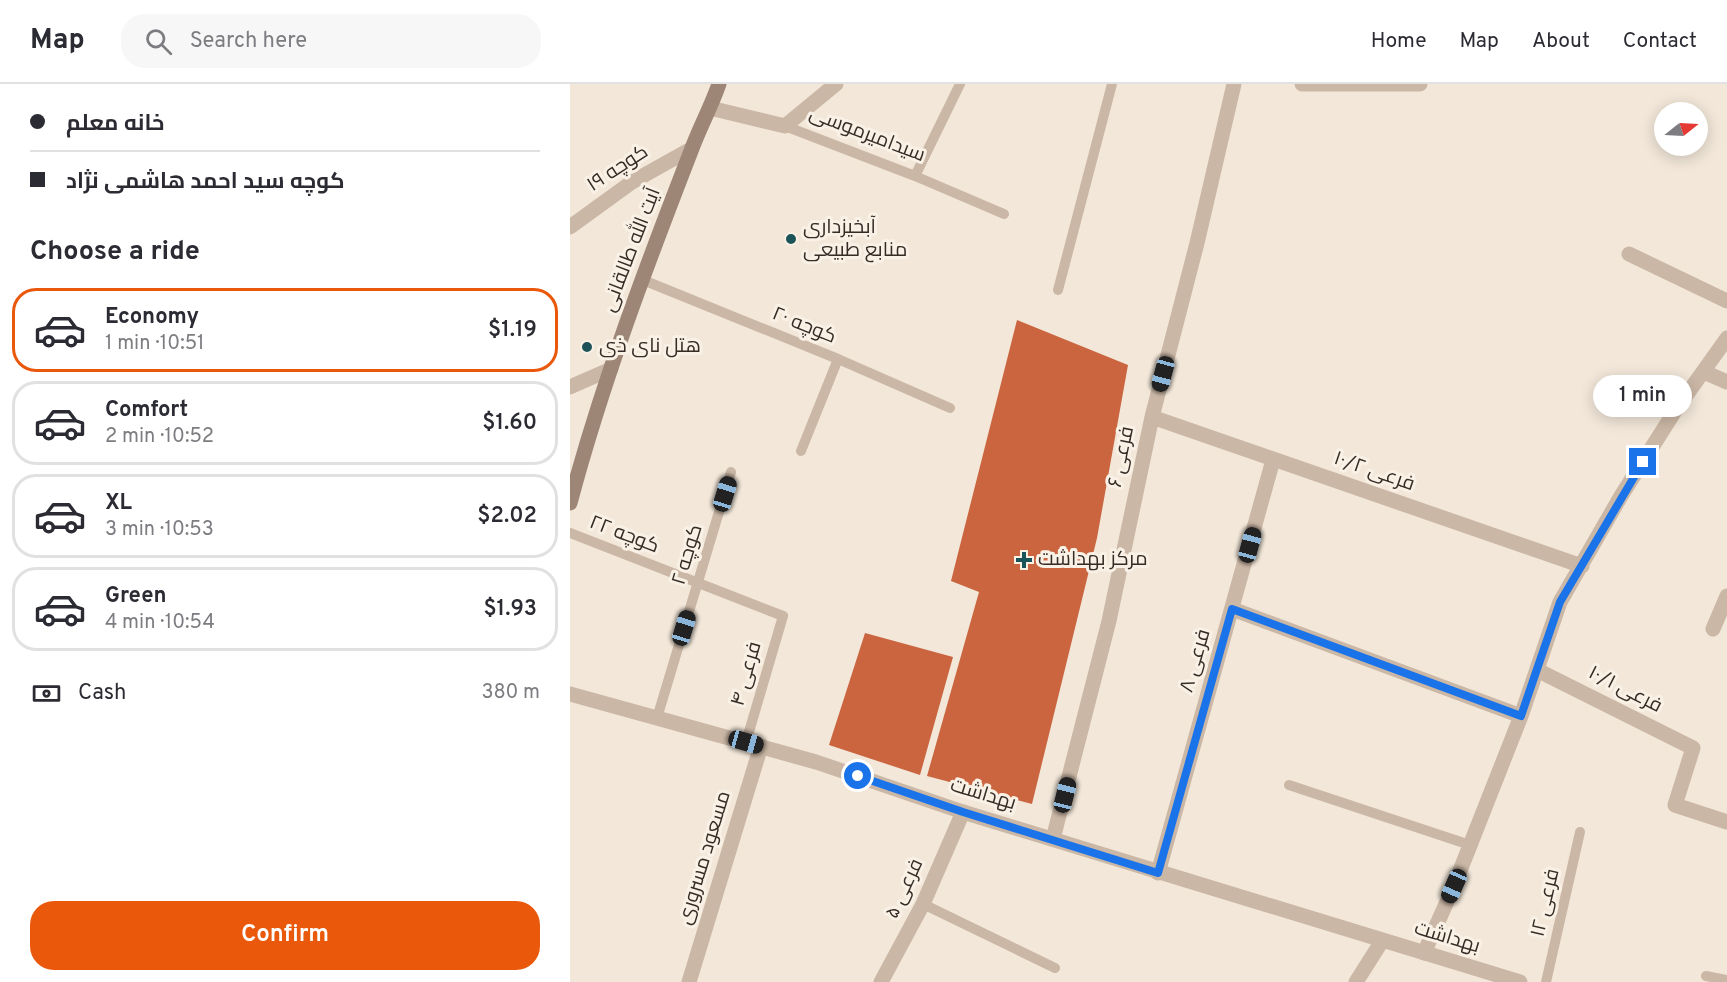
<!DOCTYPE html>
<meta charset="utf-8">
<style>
body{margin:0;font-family:Overpass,Cairo,sans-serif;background:#f7f7f7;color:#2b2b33;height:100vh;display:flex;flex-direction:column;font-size:22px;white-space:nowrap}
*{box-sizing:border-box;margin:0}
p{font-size:20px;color:#7c7c81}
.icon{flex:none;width:33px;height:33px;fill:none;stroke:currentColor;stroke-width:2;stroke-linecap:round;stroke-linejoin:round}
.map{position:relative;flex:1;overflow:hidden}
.sheet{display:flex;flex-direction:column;background:#fff;width:570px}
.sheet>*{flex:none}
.guide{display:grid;align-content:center;height:132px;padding:0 30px;background:#fff}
.needle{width:39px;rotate:72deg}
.buttons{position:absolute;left:1084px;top:18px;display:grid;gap:12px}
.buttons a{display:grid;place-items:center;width:54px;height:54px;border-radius:50%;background:#fff;box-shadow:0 3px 15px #0003;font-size:30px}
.end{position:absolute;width:27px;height:27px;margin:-14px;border:8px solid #1a73e8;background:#fff;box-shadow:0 0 0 3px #fff}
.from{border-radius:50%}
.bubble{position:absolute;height:42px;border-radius:21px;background:#fff;box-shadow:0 3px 15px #0003;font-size:20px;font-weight:600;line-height:42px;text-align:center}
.car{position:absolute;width:18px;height:36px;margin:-18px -9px;border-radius:8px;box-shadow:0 0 4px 2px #0007;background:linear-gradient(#222 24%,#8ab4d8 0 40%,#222 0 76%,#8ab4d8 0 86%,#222 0)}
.guide b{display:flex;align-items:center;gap:21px;height:57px;font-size:22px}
.guide b+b{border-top:2px solid #e1e1e2}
.guide i{width:15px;height:15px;background:#2b2b33}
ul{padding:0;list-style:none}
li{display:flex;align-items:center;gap:18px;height:84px;margin:0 12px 9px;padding:0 18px;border:3px solid #e1e1e2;border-radius:24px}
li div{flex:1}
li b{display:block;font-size:22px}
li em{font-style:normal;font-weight:600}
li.on{border-color:#ea580c}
li>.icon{width:54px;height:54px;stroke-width:1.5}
h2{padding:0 30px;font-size:27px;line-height:72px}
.pay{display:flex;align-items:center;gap:15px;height:66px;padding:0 30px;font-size:22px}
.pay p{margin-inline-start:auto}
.cta{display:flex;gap:12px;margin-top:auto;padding:12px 30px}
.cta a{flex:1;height:69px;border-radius:24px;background:#ea580c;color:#fff;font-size:24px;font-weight:600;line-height:69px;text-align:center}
header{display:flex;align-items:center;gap:36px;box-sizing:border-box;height:84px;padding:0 30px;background:#fff;border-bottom:2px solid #e1e1e2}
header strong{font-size:28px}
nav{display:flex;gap:33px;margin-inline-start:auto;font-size:21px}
.search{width:420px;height:54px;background:#f7f7f7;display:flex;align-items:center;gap:15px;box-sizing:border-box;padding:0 21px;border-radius:24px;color:#7c7c81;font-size:22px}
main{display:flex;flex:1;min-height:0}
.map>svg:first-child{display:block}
</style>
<header>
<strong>Map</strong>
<div class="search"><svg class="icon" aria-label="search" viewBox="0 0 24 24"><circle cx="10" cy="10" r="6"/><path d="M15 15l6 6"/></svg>Search here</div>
<nav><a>Home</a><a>Map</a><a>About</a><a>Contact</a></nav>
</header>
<main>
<section class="sheet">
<div class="guide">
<b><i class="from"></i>خانه معلم</b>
<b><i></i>کوچه سید احمد هاشمی نژاد</b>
</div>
<h2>Choose a ride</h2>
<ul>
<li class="on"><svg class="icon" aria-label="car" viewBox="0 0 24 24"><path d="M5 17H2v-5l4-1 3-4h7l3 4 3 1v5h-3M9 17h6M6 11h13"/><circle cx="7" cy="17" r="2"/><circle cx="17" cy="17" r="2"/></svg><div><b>Economy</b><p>1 min · 10:51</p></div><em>$1.19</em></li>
<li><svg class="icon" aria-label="car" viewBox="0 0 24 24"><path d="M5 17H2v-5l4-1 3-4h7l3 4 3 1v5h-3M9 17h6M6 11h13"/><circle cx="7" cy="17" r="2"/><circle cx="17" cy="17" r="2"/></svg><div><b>Comfort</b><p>2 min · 10:52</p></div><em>$1.60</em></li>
<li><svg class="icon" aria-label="car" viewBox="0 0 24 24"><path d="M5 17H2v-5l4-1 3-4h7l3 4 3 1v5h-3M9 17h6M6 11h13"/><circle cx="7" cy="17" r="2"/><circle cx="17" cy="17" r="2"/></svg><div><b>XL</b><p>3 min · 10:53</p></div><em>$2.02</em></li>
<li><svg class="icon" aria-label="car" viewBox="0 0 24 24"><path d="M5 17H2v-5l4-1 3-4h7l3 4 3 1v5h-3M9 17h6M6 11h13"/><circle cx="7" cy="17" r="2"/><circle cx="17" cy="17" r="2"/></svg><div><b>Green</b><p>4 min · 10:54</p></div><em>$1.93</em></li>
</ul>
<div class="pay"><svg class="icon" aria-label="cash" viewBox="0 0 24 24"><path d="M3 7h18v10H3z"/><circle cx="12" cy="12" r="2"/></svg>Cash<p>380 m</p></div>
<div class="cta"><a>Confirm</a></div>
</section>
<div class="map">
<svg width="1157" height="898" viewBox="0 0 1157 898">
<rect width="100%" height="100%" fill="#f2e7d9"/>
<path fill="#ca653f" d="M447 236 558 281 527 454 462 720 357 692 409 508 381 497Z
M295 549 383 573 350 691 259 661Z"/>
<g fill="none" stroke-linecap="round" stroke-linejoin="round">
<path stroke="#cbb7a5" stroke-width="10" d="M215 42 345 92 434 130
M345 92 390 0
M73 196 268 275 380 324
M488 206 542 0
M231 367 268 275
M0 449 213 532 176 658
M87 634 161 388
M719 701 900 761
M353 820 485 884
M1136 892 1157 896
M976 898 1010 748"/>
<path stroke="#cbb7a5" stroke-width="15" d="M0 143 62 98 121 65
M1059 170 1157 217
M1134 288 1157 298
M582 333 1012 482
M662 525 951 632
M1143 545 1157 512
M967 586 1123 664 1105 721 1157 738
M483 755 539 537 582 333 627 159 664 0
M588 789 703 376
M854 869 884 802 951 632 990 518 1051 412 1105 327 1157 254
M119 898 191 662
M311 898 353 820 393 728"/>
<path stroke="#cbb7a5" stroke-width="15" d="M732 0H850
M140 24 215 42 266 0
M0 303 41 285
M0 610 246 678 393 728 950 898
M786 898 812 857"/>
<path stroke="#9e8676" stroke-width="15" d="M0 419C32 299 76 183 121 67 129 45 141 23 149 0"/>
</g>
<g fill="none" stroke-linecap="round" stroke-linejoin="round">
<path stroke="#1a73e8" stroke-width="8" d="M288 692 393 728 588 789 662 525 951 632 990 518 1073 378"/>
</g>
<g fill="#1b5359" stroke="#faf1e6" stroke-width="2">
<circle cx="221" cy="155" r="6"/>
<circle cx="17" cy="263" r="6"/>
<path d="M451 467h6v6h6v6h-6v6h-6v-6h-6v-6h6z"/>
</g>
<g text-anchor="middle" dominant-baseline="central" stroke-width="6" stroke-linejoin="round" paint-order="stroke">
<g font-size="20" fill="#362c26" stroke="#faf1e6">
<text transform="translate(297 51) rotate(21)">سیدامیرموسی</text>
<text transform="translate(48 85) rotate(-33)">کوچه ۱۹</text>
<text transform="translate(62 166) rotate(-69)">آیت الله طالقانی</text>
<text transform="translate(234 242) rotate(22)">کوچه ۲۰</text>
<text transform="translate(552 373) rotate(-78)">فرعی ۶</text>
<text transform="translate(804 388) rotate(19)">فرعی ۱۰/۲</text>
<text transform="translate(54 451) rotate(21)">کوچه ۲۲</text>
<text transform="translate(118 471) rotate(-73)">کوچه ۲</text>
<text transform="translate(626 577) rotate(-74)">فرعی ۸</text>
<text transform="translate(177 590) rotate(-74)">فرعی ۴</text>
<text transform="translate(1055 606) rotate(27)">فرعی ۱۰/۱</text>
<text transform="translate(413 711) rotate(17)">بهداشت</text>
<text transform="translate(135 774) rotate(-73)">مسعود مسروری</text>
<text transform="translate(335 805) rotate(-65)">فرعی ۵</text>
<text transform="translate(976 819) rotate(-77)">فرعی ۱۲</text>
<text transform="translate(877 854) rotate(17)">بهداشت</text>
</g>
<g font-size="20" fill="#362c26" stroke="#faf1e6" text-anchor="start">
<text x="233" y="144">آبخیزداری<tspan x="233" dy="23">منابع طبیعی</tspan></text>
<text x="29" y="263">هتل نای ذی</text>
<text x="468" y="476">مرکز بهداشت</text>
</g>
</g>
</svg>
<div class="buttons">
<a><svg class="needle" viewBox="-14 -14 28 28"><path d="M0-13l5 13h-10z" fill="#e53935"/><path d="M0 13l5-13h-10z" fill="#7c7c81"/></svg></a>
</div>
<i class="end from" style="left:288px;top:692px"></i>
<i class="end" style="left:1073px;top:378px"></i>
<div class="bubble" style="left:1023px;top:291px;width:99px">1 min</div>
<i class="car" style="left:593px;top:290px;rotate:195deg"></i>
<i class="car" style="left:155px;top:410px;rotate:17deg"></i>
<i class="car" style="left:680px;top:461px;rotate:15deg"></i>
<i class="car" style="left:114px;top:544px;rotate:17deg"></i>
<i class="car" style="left:176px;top:658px;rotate:106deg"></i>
<i class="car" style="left:495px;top:711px;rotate:14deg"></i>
<i class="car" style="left:884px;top:802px;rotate:204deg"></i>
</div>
</main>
